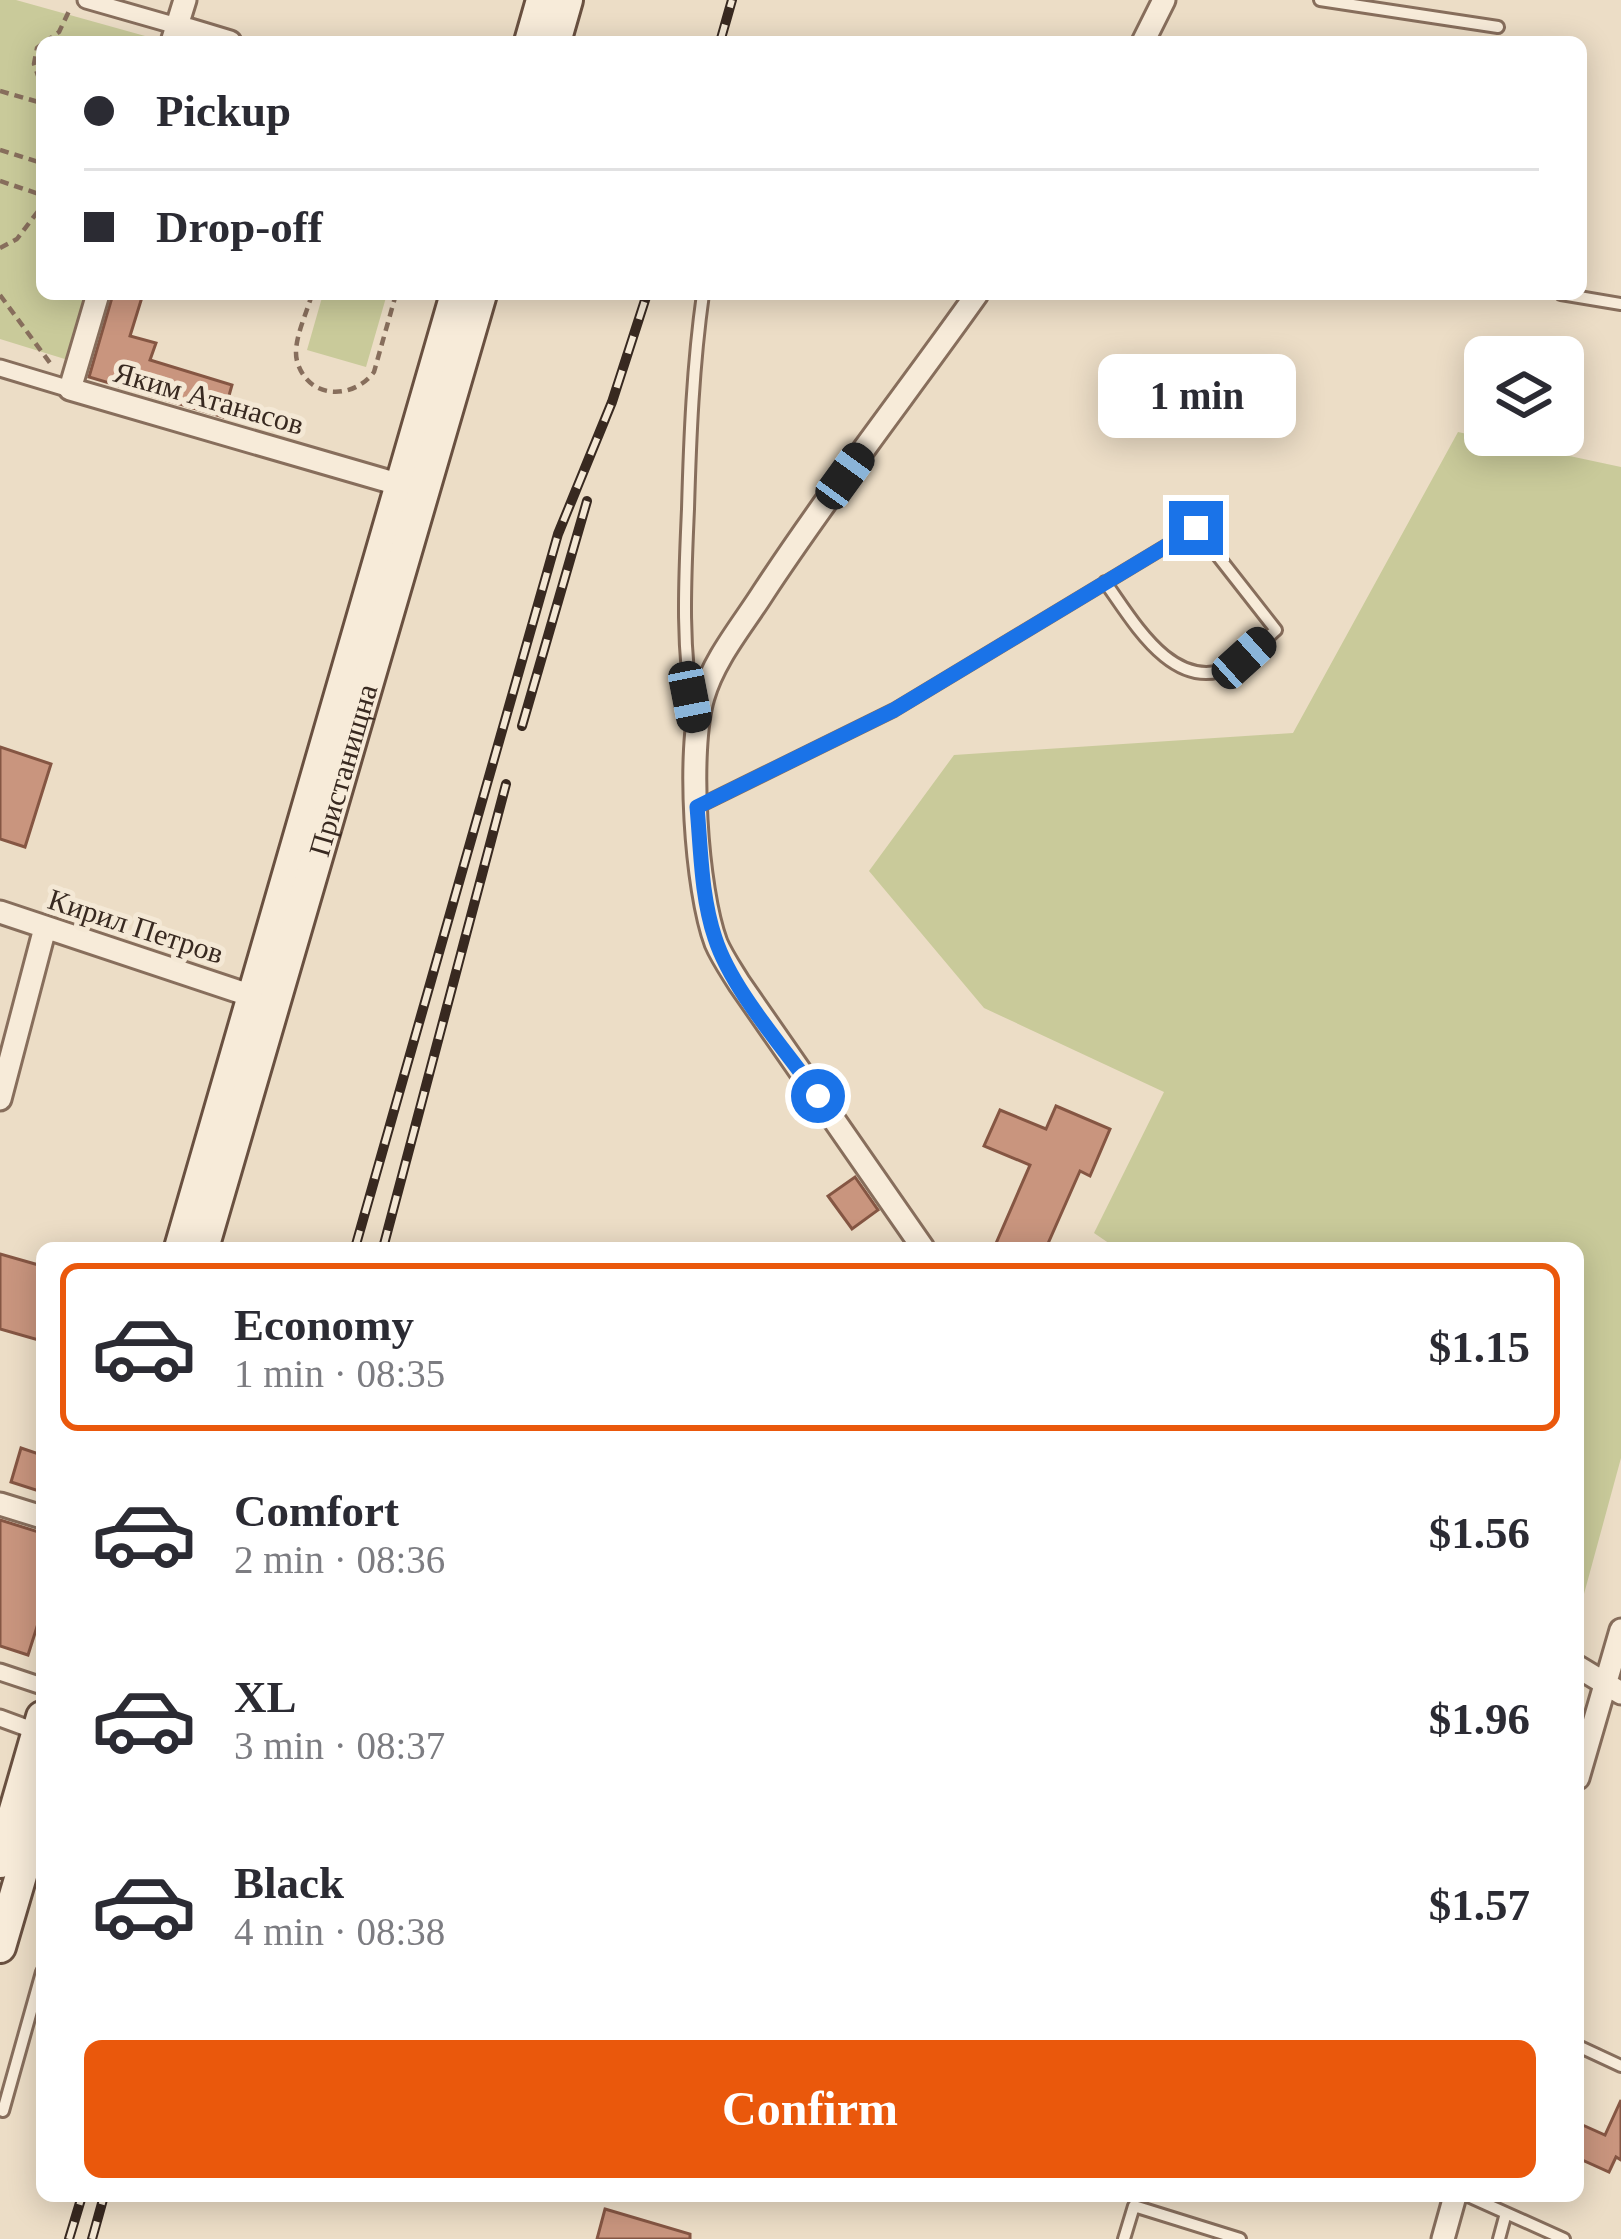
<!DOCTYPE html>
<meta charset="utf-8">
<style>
body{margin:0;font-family:Georgia,serif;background:#f2f2f3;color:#2b2b33;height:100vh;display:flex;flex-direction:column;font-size:45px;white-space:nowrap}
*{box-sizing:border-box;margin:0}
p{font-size:39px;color:#7c7c81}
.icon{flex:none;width:66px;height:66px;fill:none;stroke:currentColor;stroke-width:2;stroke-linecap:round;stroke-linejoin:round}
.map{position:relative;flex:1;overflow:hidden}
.side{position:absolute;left:36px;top:1242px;width:1548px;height:960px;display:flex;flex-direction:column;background:#fff;border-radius:18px;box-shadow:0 6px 30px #0003}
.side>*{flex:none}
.hud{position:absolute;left:36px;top:36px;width:1551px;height:264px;border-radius:18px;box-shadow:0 6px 30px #0003;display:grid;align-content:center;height:264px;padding:0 48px;background:#fff}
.buttons{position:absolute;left:1464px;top:336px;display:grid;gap:24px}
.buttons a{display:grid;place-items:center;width:120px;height:120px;border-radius:18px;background:#fff;box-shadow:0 6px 30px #0003;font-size:60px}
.end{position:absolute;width:54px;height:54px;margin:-27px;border:15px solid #1a73e8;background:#fff;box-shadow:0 0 0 6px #fff}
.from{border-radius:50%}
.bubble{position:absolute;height:84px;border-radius:18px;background:#fff;box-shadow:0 6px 30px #0003;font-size:39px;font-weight:800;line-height:84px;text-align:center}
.car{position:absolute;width:36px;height:72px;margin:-36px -18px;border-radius:15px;box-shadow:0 0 9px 3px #0007;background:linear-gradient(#222 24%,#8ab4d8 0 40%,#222 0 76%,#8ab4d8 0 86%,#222 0)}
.hud b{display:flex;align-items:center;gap:42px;height:114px;font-size:45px}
.hud b+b{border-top:3px solid #e1e1e2}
.hud i{width:30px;height:30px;background:#2b2b33}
ul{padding:21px 0 0;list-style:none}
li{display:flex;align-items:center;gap:36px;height:168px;margin:0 24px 18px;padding:0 24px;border:6px solid transparent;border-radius:18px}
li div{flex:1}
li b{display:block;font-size:45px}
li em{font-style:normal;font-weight:800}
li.selected{border-color:#ea580c}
li>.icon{width:108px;height:108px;stroke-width:1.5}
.action{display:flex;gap:24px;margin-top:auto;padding:24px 48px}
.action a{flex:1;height:138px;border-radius:18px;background:#ea580c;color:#fff;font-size:48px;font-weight:800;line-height:138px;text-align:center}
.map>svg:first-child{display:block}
</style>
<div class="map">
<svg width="1621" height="2239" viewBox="0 0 1621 2239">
<rect width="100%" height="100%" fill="#ecddc6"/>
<path fill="#c9ca9a" d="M0 0H16L163 41 42 42V294H88L68 360 0 339Z
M323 294H387L366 367 307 350Z
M1458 432 1621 467V1458L1581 1605 1578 1248H1116L1094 1233 1164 1092 984 1008 869 871 954 755 1293 733Z"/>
<path fill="#c9957e" stroke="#855643" stroke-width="3" d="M113 294H143L130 336 156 343 150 360 232 385 223 417 89 377Z
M0 747 51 764 25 847 0 839Z
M1056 1106 1110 1129 1090 1176 1080 1171 1046 1248H994L1030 1165 984 1146 1000 1110 1046 1129Z
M855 1177 878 1210 852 1229 828 1196Z
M0 1254 42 1266V1341L0 1329Z
M21 1448 42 1455V1492L11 1482Z
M0 1520 42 1533V1611L28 1655 0 1646Z
M1621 2100V2160L1616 2157 1609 2172 1578 2158V2123L1605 2135Z
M605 2209 690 2234V2239H597Z"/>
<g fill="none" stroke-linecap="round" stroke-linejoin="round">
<g stroke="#876e5c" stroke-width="16">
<path id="service" d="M1320 0 1498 27
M1561 294 1621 304
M694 715C681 647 685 578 688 509 690 437 693 365 703 294
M697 807 894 710 1196 528 1276 630C1262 642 1248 659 1231 667 1173 695 1132 619 1105 582
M1578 2046 1621 2066
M3 2111 42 1972
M1468 2196 1564 2239
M1124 2239 1134 2206 1240 2239
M1499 2239 1506 2213"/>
</g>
<g stroke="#876e5c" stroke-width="21">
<path id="pedestrian" d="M86 0 177 26
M0 368 70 389
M0 1672 42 1686
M0 1718 38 1732"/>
</g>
<g stroke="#876e5c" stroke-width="27">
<path id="minor" d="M177 26 230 42
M172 42 185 0
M1143 42 1164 0
M98 294 70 389 401 485
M0 912 252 996
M0 1099 45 928
M923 1248 739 983C731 970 722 957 716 943 696 890 687 750 703 697 714 659 742 626 763 593 830 491 906 394 977 294
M0 1504 42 1517
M1578 1667 1621 1693
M1578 1778 1621 1630
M1443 2239 1455 2196"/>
</g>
<g stroke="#695040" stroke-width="36">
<g id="secondary">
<path d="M530 42 542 0"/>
<path d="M555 42 567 0"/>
<path d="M180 1248 456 294"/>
<path id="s1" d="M203 1248 481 294"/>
<path d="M0 1862 42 1717"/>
<path d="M0 1947 42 1804"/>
</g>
</g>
<path stroke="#876e5c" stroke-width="4.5" stroke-dasharray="9 6" stroke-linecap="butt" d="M45 42 59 32 70 9
M42 44 37 48 34 64 42 87
M0 91 42 103
M0 150 42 163
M0 181 42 195
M0 248 17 239 42 206
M312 294C307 313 292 342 297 361 308 400 353 400 374 372L396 294
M0 295 50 363"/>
<use href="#service" stroke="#f7ebd9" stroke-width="10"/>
<use href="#pedestrian" stroke="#f7ebd9" stroke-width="15"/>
<use href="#minor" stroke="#f7ebd9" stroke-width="21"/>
<use href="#secondary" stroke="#f7ebd9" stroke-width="30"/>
<g stroke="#382920" stroke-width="10">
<path id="rail" d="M720 42 732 0
M522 726 587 501
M355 1248 558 534 612 402 647 294
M383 1248 506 784
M69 2239 82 2196
M92 2239 104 2196"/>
</g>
<use href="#rail" stroke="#f4e8d5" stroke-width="6" stroke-dasharray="18" stroke-linecap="butt"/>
</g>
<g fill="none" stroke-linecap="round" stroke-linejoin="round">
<path stroke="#1a73e8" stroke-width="15" d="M818 1096C786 1050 732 991 715 938 701 896 701 851 697 807L894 710 1196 528"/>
</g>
<g text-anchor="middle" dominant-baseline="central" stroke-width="10" stroke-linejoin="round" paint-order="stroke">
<g font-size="30" fill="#382920" stroke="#f4e8d5">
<text transform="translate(209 398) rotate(16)">Яким Атанасов</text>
<text stroke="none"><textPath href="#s1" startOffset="498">Пристанищна</textPath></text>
<text transform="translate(136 926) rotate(18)">Кирил Петров</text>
</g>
</g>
</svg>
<div class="buttons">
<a><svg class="icon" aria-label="layers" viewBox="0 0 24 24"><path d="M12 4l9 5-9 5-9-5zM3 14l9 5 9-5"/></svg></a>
</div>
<i class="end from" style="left:818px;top:1096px"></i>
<i class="end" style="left:1196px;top:528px"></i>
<div class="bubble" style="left:1098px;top:354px;width:198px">1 min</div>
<i class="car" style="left:845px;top:476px;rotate:36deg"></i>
<i class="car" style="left:1244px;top:658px;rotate:48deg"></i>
<i class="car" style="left:690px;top:697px;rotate:169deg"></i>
<div class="hud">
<b><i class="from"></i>Pickup</b>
<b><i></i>Drop-off</b>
</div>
<section class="side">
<ul>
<li class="selected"><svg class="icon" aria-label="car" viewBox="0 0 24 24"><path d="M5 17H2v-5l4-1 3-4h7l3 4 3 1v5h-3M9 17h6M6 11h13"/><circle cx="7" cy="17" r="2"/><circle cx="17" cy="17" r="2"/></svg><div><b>Economy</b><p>1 min · 08:35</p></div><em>$1.15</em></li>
<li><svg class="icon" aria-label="car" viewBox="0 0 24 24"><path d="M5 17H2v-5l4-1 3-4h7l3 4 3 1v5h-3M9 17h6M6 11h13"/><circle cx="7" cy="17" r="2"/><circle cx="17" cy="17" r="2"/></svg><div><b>Comfort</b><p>2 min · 08:36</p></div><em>$1.56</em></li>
<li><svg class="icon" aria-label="car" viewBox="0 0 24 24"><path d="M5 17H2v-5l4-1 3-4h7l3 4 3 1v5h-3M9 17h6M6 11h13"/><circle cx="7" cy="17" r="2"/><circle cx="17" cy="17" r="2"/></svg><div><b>XL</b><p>3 min · 08:37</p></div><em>$1.96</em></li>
<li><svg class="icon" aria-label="car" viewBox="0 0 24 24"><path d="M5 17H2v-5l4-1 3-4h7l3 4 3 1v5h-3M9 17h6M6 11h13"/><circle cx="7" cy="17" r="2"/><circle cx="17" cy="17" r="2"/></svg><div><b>Black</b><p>4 min · 08:38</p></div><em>$1.57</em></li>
</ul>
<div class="action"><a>Confirm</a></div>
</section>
</div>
